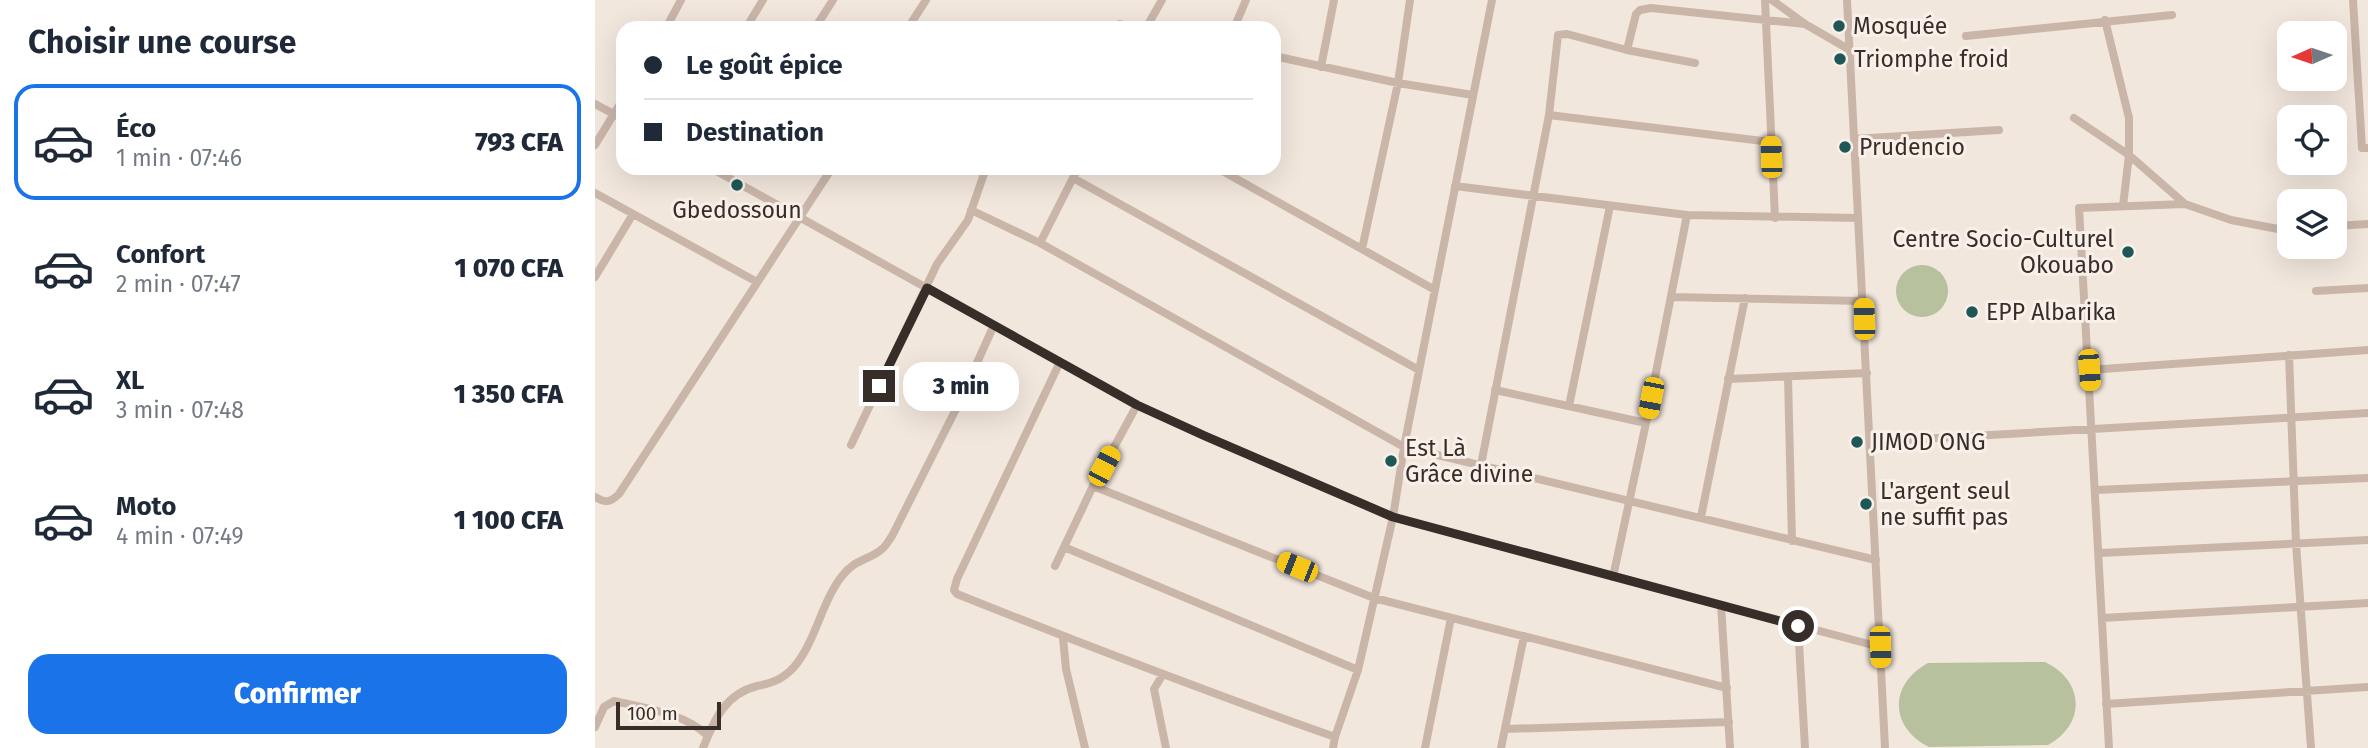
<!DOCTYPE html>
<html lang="fr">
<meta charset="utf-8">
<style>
body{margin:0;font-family:"Fira Sans",sans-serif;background:#f2f2f3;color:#1f2937;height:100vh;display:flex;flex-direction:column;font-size:26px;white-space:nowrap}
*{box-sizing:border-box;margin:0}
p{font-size:23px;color:#747a83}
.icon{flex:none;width:38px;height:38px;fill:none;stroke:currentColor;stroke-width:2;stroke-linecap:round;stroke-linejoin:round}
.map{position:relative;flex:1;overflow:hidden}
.sheet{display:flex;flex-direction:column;background:#fff;width:595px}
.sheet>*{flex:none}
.guide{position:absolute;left:21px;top:21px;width:665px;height:154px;border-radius:21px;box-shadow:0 7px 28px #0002;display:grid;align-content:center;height:154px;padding:0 28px;background:#fff}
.needle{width:46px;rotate:267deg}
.tools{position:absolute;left:1682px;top:21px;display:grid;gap:14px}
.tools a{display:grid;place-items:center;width:70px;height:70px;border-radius:14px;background:#fff;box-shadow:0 7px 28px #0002;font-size:35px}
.scale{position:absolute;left:21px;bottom:18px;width:105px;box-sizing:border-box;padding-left:7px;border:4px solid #372d29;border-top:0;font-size:19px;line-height:24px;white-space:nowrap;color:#372d29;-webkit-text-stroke:5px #f9f1e9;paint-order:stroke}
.end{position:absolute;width:32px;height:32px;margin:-16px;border:9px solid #372d29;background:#fff;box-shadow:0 0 0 4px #fff}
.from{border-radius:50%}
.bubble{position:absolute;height:49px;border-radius:21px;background:#fff;box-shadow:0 7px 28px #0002;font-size:23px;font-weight:800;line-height:49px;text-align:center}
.car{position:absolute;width:21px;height:42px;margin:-21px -10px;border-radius:9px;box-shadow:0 0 5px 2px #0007;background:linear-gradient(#f5c518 24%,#345 0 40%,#f5c518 0 76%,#345 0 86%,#f5c518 0)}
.guide b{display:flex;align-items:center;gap:24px;height:66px;font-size:26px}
.guide b+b{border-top:2px solid #e0e1e3}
.guide i{width:18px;height:18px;background:#1f2937}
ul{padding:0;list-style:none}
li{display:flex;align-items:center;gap:21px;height:116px;margin:0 14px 10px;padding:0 14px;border:4px solid transparent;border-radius:21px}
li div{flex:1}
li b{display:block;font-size:26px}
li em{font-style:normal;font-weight:800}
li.on{border-color:#1a73e8}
li>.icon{width:63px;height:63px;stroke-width:1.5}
h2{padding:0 28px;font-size:32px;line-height:84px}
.primary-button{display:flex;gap:14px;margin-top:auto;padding:14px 28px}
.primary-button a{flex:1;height:80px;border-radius:21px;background:#1a73e8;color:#fff;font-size:28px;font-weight:800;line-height:80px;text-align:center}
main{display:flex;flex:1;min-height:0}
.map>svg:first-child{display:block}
</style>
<main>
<section class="sheet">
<h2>Choisir une course</h2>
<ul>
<li class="on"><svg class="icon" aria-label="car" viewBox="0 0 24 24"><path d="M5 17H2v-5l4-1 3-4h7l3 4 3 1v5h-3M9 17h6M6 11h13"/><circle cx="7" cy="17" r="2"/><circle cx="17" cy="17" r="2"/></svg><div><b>Éco</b><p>1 min · 07:46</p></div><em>793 CFA</em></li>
<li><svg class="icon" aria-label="car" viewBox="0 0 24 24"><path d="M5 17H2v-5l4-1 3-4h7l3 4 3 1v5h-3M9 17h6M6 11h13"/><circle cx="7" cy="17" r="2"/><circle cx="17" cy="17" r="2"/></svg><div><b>Confort</b><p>2 min · 07:47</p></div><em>1 070 CFA</em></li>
<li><svg class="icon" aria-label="car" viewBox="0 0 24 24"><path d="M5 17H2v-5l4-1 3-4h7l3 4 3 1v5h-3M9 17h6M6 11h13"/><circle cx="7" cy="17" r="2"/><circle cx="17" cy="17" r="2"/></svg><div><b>XL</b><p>3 min · 07:48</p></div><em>1 350 CFA</em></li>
<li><svg class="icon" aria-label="car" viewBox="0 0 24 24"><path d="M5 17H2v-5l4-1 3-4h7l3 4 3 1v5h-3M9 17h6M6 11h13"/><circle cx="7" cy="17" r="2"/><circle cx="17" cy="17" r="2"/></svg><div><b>Moto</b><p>4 min · 07:49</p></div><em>1 100 CFA</em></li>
</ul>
<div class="primary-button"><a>Confirmer</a></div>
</section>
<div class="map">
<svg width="1773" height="748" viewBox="0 0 1773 748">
<rect width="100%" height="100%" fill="#f2e7dd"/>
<path fill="#b7c19d" d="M1301 291a26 26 0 1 1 52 0a26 26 0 1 1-52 0Z
M1450 662C1490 681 1491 724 1453 745L1334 747C1294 727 1294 684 1333 663Z"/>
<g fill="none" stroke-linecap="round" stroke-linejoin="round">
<path stroke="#cab6a9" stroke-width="8" d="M1170 0 1180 218
M1177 0 1210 24 1255 50
M1252 0 1290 748
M1758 0 1767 148H1773
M1510 20 1534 118V155L1528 206
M71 28 86 0
M151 28 168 0
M220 28 238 0
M313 28 331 0
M516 28 525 24 538 28
M551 28 567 0
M639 28 651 0
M1371 36 1577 15
M1032 50 1041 14 1045 10 1056 8 1210 24
M679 56 803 83 878 95
M726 67 739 0
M0 104 28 119
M954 115 1176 142
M1479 118 1534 155 1590 204 1636 220 1683 229H1694
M1259 139 1404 130
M0 145 28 99
M116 168 542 405 610 436 798 517 1285 647
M622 168 840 290
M478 178 824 370
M860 186 1092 215 1263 218
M0 193 162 282
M376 210 445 243 809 447 1281 560
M1740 226 1773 224
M445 243 483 168
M767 249 803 83 815 0
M0 277 38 214
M1721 291 1773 288
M1076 297 1268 301
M1694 355 1701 544 1716 748
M465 362 362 579 359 590 362 594C487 644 613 692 740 737
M1494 370 1773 350
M1193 377 1197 541
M1133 379 1272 373
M900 390 1051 423 1092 215
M974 406 1015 206
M1275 442 1773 413
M256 445 342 264 373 220 391 168
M886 465 954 115 963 35 972 34 1032 50 1100 63
M498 486 779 598 1132 688
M1501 490 1773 478
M0 497C10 503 15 503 24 494L237 168
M1106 517 1150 298
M469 547 763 670
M1505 553 1773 540
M460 566 498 486 542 405
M1018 577 1051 423
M1126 605 1135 748
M1507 618 1773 603
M1203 626 1210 748
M468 638 471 669 490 748
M567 676 559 689 571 748
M1511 704 1773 687
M0 727 9 707 19 701C49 708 89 713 112 735
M910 729 1134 722
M108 748C119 720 130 694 162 686 178 683 188 679 199 667 220 643 227 601 247 576 261 558 275 560 287 549 291 546 294 540 297 536L363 405 399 325
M738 748 740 737 763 670 798 517 809 447 897 0
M830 748 856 618
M906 748 929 636
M1514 748 1484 208 1590 204"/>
</g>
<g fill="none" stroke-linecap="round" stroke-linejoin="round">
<path stroke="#372d29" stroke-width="9" d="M284 386 332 288 542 405 610 436 798 517 1203 626"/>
</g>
<g fill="#1f5758" stroke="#f9f1e9" stroke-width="2.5">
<circle cx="1244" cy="26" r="7"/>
<circle cx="1245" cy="59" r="7"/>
<circle cx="1250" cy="147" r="7"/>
<circle cx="142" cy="185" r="7"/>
<circle cx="1533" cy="252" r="7"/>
<circle cx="1377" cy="312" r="7"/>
<circle cx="1262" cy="442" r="7"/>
<circle cx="796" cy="461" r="7"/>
<circle cx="1271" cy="504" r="7"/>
</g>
<g text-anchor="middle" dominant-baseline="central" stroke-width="6" stroke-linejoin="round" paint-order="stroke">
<g font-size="23" fill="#372d29" stroke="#f9f1e9" text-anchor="start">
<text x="1258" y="26">Mosquée</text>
<text x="1259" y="59">Triomphe froid</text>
<text x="1264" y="147">Prudencio</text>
<text x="142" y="210" text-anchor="middle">Gbedossoun</text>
<text x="1519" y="239" text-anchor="end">Centre Socio-Culturel<tspan x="1519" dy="26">Okouabo</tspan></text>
<text x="1391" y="312">EPP Albarika</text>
<text x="1276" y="442">JIMOD ONG</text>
<text x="810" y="448">Est Là<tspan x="810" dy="26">Grâce divine</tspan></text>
<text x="1285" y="491">L'argent seul<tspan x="1285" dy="26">ne suffit pas</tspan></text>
</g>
</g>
</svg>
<div class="tools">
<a><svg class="needle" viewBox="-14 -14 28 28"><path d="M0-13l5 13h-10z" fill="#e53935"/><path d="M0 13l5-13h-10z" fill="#747a83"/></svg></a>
<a><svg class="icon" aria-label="locate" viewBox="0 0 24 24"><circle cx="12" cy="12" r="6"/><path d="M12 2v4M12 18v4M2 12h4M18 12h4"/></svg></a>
<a><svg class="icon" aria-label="layers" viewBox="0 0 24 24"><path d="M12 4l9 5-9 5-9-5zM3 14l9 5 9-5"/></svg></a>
</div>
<div class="scale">100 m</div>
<i class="end from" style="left:1203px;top:626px"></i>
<i class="end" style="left:284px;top:386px"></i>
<div class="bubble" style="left:308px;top:362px;width:116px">3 min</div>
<i class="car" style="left:1176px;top:157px;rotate:358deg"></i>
<i class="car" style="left:1269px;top:319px;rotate:358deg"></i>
<i class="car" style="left:1494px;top:370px;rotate:176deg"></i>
<i class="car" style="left:1056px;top:398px;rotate:191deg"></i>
<i class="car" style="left:509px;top:466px;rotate:28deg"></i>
<i class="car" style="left:702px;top:567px;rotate:292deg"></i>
<i class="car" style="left:1285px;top:647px;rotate:178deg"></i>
<div class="guide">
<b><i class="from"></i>Le goût épice</b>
<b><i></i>Destination</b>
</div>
</div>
</main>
